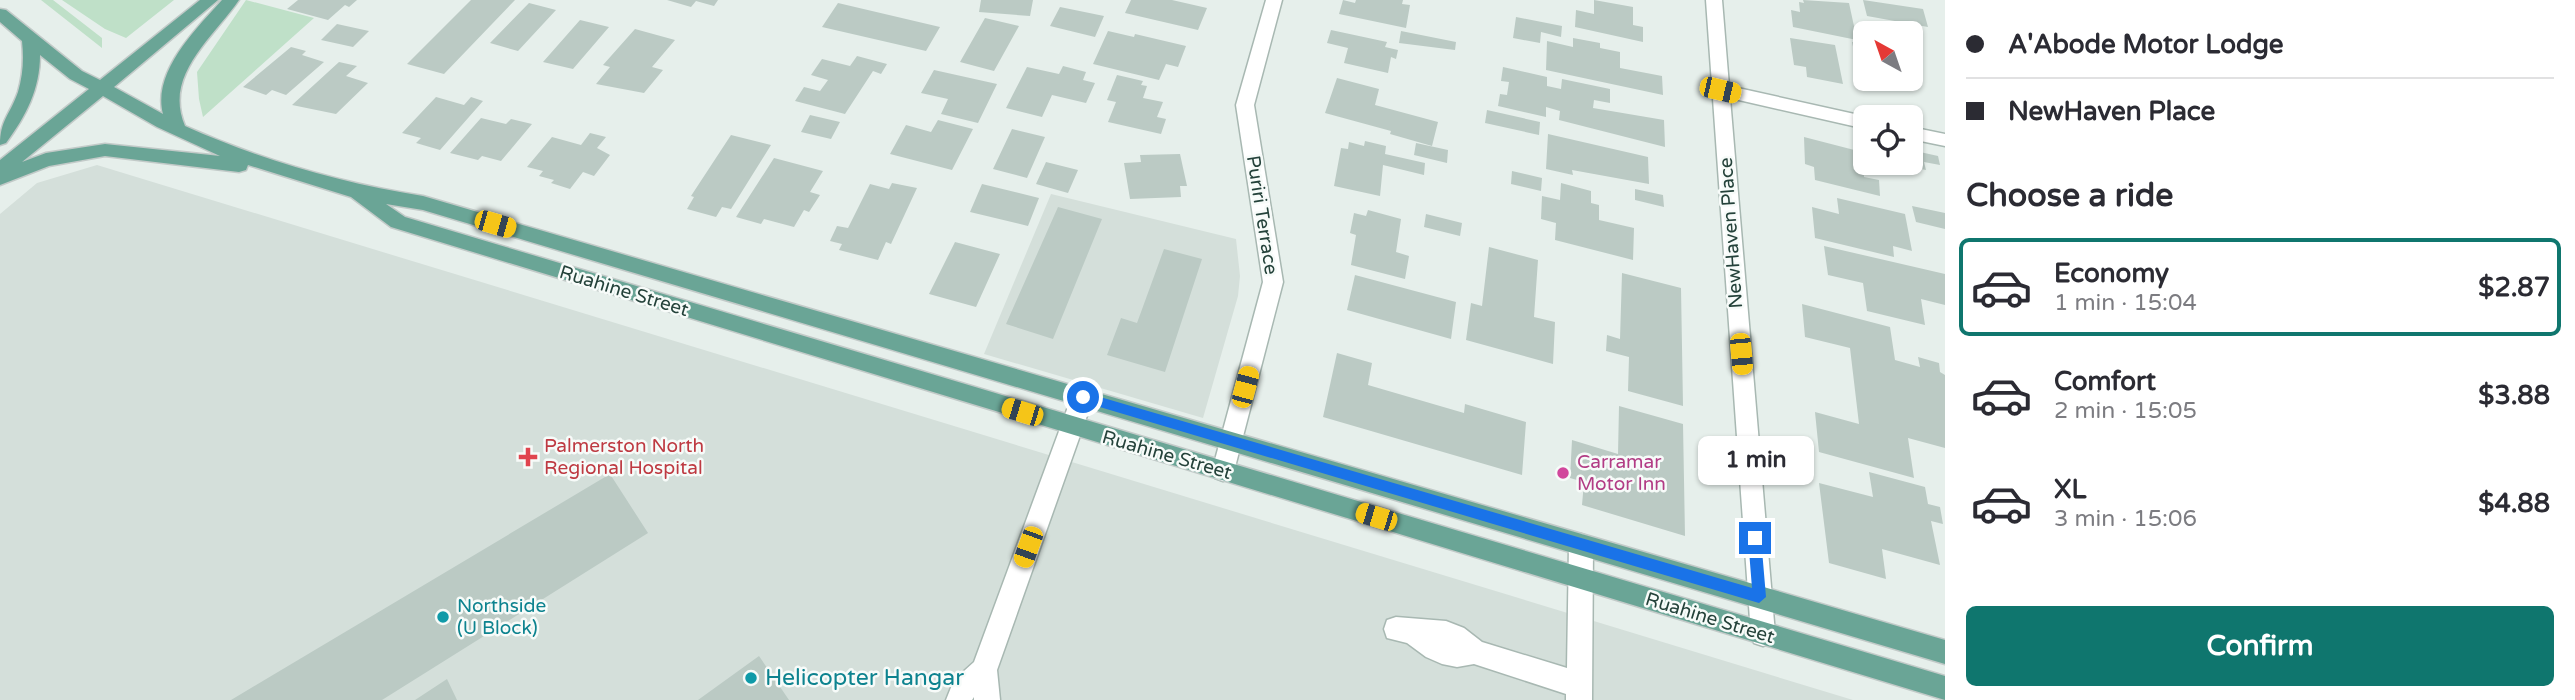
<!DOCTYPE html>
<meta charset="utf-8">
<style>
body{margin:0;font-family:"Varela Round",sans-serif;background:#f7f7f7;color:#2b2b33;height:100vh;display:flex;flex-direction:column;font-size:26px;white-space:nowrap}
*{box-sizing:border-box;margin:0}
p{font-size:23px;color:#7c7c81}
.icon{flex:none;width:38px;height:38px;fill:none;stroke:currentColor;stroke-width:2;stroke-linecap:round;stroke-linejoin:round}
.map{position:relative;flex:1;overflow:hidden}
.side{display:flex;flex-direction:column;background:#fff;width:630px}
.side>*{flex:none}
.banner{display:grid;align-content:center;height:154px;padding:0 21px;background:#fff}
.needle{width:46px;rotate:320deg}
.fabs{position:absolute;left:1853px;top:21px;display:grid;gap:14px}
.fabs a{display:grid;place-items:center;width:70px;height:70px;border-radius:10px;background:#fff;box-shadow:0 2px 5px #0004;font-size:35px}
.end{position:absolute;width:32px;height:32px;margin:-16px;border:9px solid #1a73e8;background:#fff;box-shadow:0 0 0 4px #fff}
.from{border-radius:50%}
.bubble{position:absolute;height:49px;border-radius:10px;background:#fff;box-shadow:0 2px 5px #0004;font-size:23px;font-weight:700;line-height:49px;text-align:center}
.car{position:absolute;width:21px;height:42px;margin:-21px -10px;border-radius:9px;box-shadow:0 0 5px 2px #0007;background:linear-gradient(#f5c518 24%,#345 0 40%,#f5c518 0 76%,#345 0 86%,#f5c518 0)}
.banner b{display:flex;align-items:center;gap:24px;height:66px;font-size:26px}
.banner b+b{border-top:2px solid #e1e1e2}
.banner i{width:18px;height:18px;background:#2b2b33}
ul{padding:0;list-style:none}
li{display:flex;align-items:center;gap:21px;height:98px;margin:0 14px 10px;padding:0 7px;border:4px solid transparent;border-radius:10px}
li div{flex:1}
li b{display:block;font-size:26px}
li em{font-style:normal;font-weight:700}
li.selected{border-color:#0f766e}
li>.icon{width:63px;height:63px;stroke-width:1.5}
h2{padding:0 21px;font-size:32px;line-height:84px}
.primary-button{display:flex;gap:14px;margin-top:auto;padding:14px 21px}
.primary-button a{flex:1;height:80px;border-radius:10px;background:#0f766e;color:#fff;font-size:28px;font-weight:700;line-height:80px;text-align:center}
main{display:flex;flex:1;min-height:0}
.map>svg:first-child{display:block}
</style>
<main>
<div class="map">
<svg width="1945" height="700" viewBox="0 0 1945 700">
<rect width="100%" height="100%" fill="#e6efeb"/>
<path fill="#d4dfda" d="M97 165 1853 700H0V214L37 183Z
M1051 194 1236 239 1240 276 1238 296 1203 418 984 354Z"/>
<path fill="#bfe0c8" d="M41 0H53L102 38V48Z
M62 0H174L126 38 105 29Z
M246 0 314 18 203 117 199 99 197 72Z"/>
<path fill="#bbcac4" d="M298 0H357L349 7 345 5 328 20 287 9Z
M471 0H515L444 74 407 64Z
M667 0H718L714 6 696 1 691 7Z
M981 0H1033L1030 16 979 12Z
M1131 0H1172L1207 8 1198 30 1125 13Z
M1343 0 1355 3 1356 0H1403L1402 4 1410 5 1406 28 1339 14Z
M1594 0 1633 7V25L1643 27V42L1575 27 1576 10 1594 14Z
M1803 0 1849 3 1857 40 1793 27 1791 10 1800 12 1799 2 1804 3Z
M1863 0 1923 9 1928 27 1867 16Z
M529 3 556 10 518 51 490 43Z
M838 3 940 27 926 51 822 27Z
M1060 7 1104 16 1095 37 1050 26Z
M1516 17 1562 26 1561 37 1541 32 1540 43 1513 38Z
M985 18 1019 26 994 71 960 62Z
M580 20 609 27 573 69 543 62Z
M337 24 369 31 353 47 321 40Z
M635 29 675 40 652 67 663 70 644 93 596 84 610 67 603 65Z
M1331 30 1387 42 1385 47 1398 50 1396 59 1391 57 1388 73 1344 63 1348 48 1327 43Z
M1108 31 1134 37 1135 34 1186 46 1178 67 1166 64 1159 80 1093 64Z
M1401 31 1456 42 1455 50 1399 43Z
M1573 38 1600 43V48L1620 52V68L1662 76 1663 95 1546 70 1547 41 1573 47Z
M1790 38 1835 45 1843 84 1807 77 1806 67 1794 65Z
M1852 42 1866 45V58L1855 56Z
M291 47 306 51 302 55 324 62 286 95 272 90 266 95 243 87Z
M857 56 887 64 881 74 873 71 845 114 795 101 804 87 820 91 828 80 811 75 822 59 850 66Z
M339 62 357 66 346 76 368 83 336 114 292 105Z
M1063 66 1086 72 1083 80 1095 83 1086 103 1052 95 1042 117 1006 108 1027 67 1059 74Z
M1503 67 1547 77V86L1561 89 1562 79 1610 89V103L1594 100 1593 108 1664 120 1665 147 1559 120 1560 111 1546 107V117L1498 106 1500 94 1507 95 1509 82 1501 81Z
M934 70 997 84 978 123 941 114 948 99 921 93Z
M1117 75 1143 81 1141 85 1147 86 1143 98 1163 102 1157 117 1166 119 1161 134 1108 122 1116 102 1107 100Z
M1337 78 1379 89 1375 105 1438 122 1432 146 1390 134 1391 131 1325 113Z
M436 97 464 105 471 97 483 101 440 150 416 143 421 138 402 133Z
M1487 110 1540 122 1539 135 1485 123Z
M810 115 840 122 831 139 801 132Z
M481 118 506 124 511 119 532 124 501 161 482 156 478 160 450 153Z
M938 120 973 129 952 170 890 154 906 125 931 132Z
M1012 129 1045 137 1027 178 993 169Z
M590 133 606 137 597 148 610 155 594 176 583 172 570 189 551 183 554 180 539 176 543 171 527 167 552 137 581 145Z
M1548 134 1648 157 1649 184 1572 170 1573 175 1546 169Z
M731 135 771 145 731 209 722 207 716 217 687 209 694 197 691 196Z
M1804 137 1862 152 1864 177 1879 180 1880 196 1815 180 1814 167 1805 164Z
M1365 141 1386 146 1385 154 1425 163 1424 175 1383 165 1380 196 1334 186 1341 148 1348 149 1349 142 1364 146Z
M1416 143 1448 150 1447 163 1414 155Z
M1911 150 1938 156 1940 165 1924 162 1926 170 1896 164 1911 163Z
M1180 154 1187 186H1180L1181 197 1130 199 1124 163 1141 162 1140 155Z
M774 158 823 171 810 192 820 195 809 212 804 210 794 227 764 219 761 224 736 217Z
M1046 162 1078 170 1068 193 1036 184Z
M1512 171 1542 178 1541 191 1511 184Z
M892 183 917 188 891 244 886 242 878 260 839 250 842 244 830 241 837 226 848 228 870 184 889 189Z
M1561 183 1591 191V203L1599 205V220L1634 228 1633 260 1555 240 1556 223 1541 219 1542 196 1560 200Z
M982 184 1039 198 1028 226 970 212Z
M1635 189 1663 195 1664 207 1635 200Z
M1837 198 1905 214 1912 251 1893 246 1894 257 1815 238 1812 207 1839 214Z
M1912 206 1945 213V229L1916 222Z
M1058 207 1102 219 1053 339 1006 324Z
M1368 210 1401 219 1396 252 1409 256 1405 279 1351 265 1356 235 1350 233 1354 213 1366 216Z
M1426 214 1462 223 1460 236 1424 227Z
M955 242 1000 254 976 307 929 294Z
M1824 246 1945 274V305L1921 299 1925 325 1867 311 1863 283 1828 275Z
M1489 247 1538 260 1534 317 1555 322 1553 364 1466 340 1471 303 1482 306Z
M1164 249 1202 259 1165 372 1107 355 1121 318 1137 323Z
M1622 273 1681 288 1683 406 1628 391 1629 357 1606 351 1607 335 1620 339Z
M1355 275 1456 302 1451 339 1347 310Z
M1802 304 1890 327 1895 360 1920 367 1918 357 1939 363 1940 372 1945 375V448L1908 438 1914 478 1819 452 1815 412 1859 424 1850 348 1805 337Z
M1337 353 1372 363 1368 385 1464 413 1465 404 1526 422 1522 475 1323 417Z
M1619 406 1683 424 1685 536 1582 505 1584 482 1570 478 1572 440 1618 454Z
M1869 472 1925 487 1928 504 1940 507 1943 524 1931 521 1940 565 1882 549 1886 579 1829 563 1819 483 1873 497Z
M610 474 648 533 382 700H231Z
M759 656 789 700H698Z
M447 679 457 700H415Z"/>
<g fill="none" stroke-linecap="round" stroke-linejoin="round">
<g stroke="#a8b8b2" stroke-width="3">
<path id="minor" d="M1266 0H1282L1254 105 1283 282 1234 471 1231 478 1223 481 1215 478 1212 471 1263 282 1236 105Z
M1706 0H1722L1729 86 1868 117 1866 129 1730 98 1775 634 1772 643 1763 646 1754 643 1751 634Z
M1911 127 1945 134V146L1911 139Z
M1083 387 1091 390 1094 396 997 670 1000 700H974V697L972 700H946L954 680 974 662 1072 396 1075 390Z
M1581 534 1589 537 1593 545 1592 700H1566V694L1474 664 1457 667 1442 664 1426 657 1407 643 1387 638 1384 629 1387 620 1396 617 1446 621 1464 628 1482 642 1567 668 1569 545 1573 537Z"/>
</g>
<g stroke="#c2cac8" stroke-width="3">
<path id="major" d="M200 0H218L114 87 163 114C152 72 196 29 222 0H239C213 38 163 75 185 126 261 160 341 183 423 196L1945 640V664L591 260 423 210 386 204 405 217 1945 676V700L391 227 351 197 248 165 246 170 239 172 105 156 49 166 0 185V160L89 89 70 79 40 55C40 89 26 116 6 143L0 145C0 120 10 115 18 92 23 75 24 59 22 41L0 22V9L6 10 82 71 100 80ZM103 96 157 127 220 156 105 144 46 153 22 162Z"/>
</g>
<use href="#minor" fill="#fff" fill-rule="evenodd"/>
<use href="#major" fill="#6aa596" fill-rule="evenodd"/>
</g>
<path fill="#1a73e8" d="M1083 392 1752 588 1748 538 1755 533 1761 538 1766 597 1759 603 1083 402 1077 397Z"/>
<path fill="#e0444e" stroke="#f7fbf9" stroke-width="2.5" d="M524.5 446.5h7v7h7v7h-7v7h-7v-7h-7v-7h7z"/>
<circle fill="#d1479c" stroke="#f7fbf9" stroke-width="2.5" cx="1563" cy="473" r="7"/>
<g fill="#0f9aa8" stroke="#f7fbf9" stroke-width="2.5">
<circle cx="443" cy="617" r="7"/>
<circle cx="751" cy="678" r="7"/>
</g>
<g text-anchor="middle" dominant-baseline="central" stroke-width="5" stroke-linejoin="round" paint-order="stroke">
<g font-size="19" fill="#24423a" stroke="#f7fbf9">
<text transform="translate(1262 215) rotate(81)">Puriri Terrace</text>
<text transform="translate(1731 233) rotate(-94)">NewHaven Place</text>
<text transform="translate(624 291) rotate(17)">Ruahine Street</text>
<text transform="translate(1167 455) rotate(16)">Ruahine Street</text>
<text transform="translate(1710 618) rotate(17)">Ruahine Street</text>
</g>
<g font-size="19" fill="#be3a42" stroke="#f7fbf9" text-anchor="start">
<text x="544" y="446">Palmerston North<tspan x="544" dy="22">Regional Hospital</tspan></text>
</g>
<g font-size="19" fill="#b23c85" stroke="#f7fbf9" text-anchor="start">
<text x="1577" y="462">Carramar<tspan x="1577" dy="22">Motor Inn</tspan></text>
</g>
<g font-size="19" fill="#0d838f" stroke="#f7fbf9" text-anchor="start">
<text x="457" y="606">Northside<tspan x="457" dy="22">(U Block)</tspan></text>
</g>
<g font-size="23" fill="#0d838f" stroke="#f7fbf9" text-anchor="start">
<text x="765" y="678">Helicopter Hangar</text>
</g>
</g>
</svg>
<div class="fabs">
<a><svg class="needle" viewBox="-14 -14 28 28"><path d="M0-13l5 13h-10z" fill="#e53935"/><path d="M0 13l5-13h-10z" fill="#7c7c81"/></svg></a>
<a><svg class="icon" aria-label="locate" viewBox="0 0 24 24"><circle cx="12" cy="12" r="6"/><path d="M12 2v4M12 18v4M2 12h4M18 12h4"/></svg></a>
</div>
<i class="end from" style="left:1083px;top:397px"></i>
<i class="end" style="left:1755px;top:538px"></i>
<div class="bubble" style="left:1698px;top:436px;width:116px">1 min</div>
<i class="car" style="left:1720px;top:90px;rotate:103deg"></i>
<i class="car" style="left:495px;top:224px;rotate:106deg"></i>
<i class="car" style="left:1741px;top:354px;rotate:175deg"></i>
<i class="car" style="left:1245px;top:387px;rotate:15deg"></i>
<i class="car" style="left:1022px;top:412px;rotate:287deg"></i>
<i class="car" style="left:1376px;top:517px;rotate:287deg"></i>
<i class="car" style="left:1028px;top:547px;rotate:200deg"></i>
</div>
<section class="side">
<div class="banner">
<b><i class="from"></i>A'Abode Motor Lodge</b>
<b><i></i>NewHaven Place</b>
</div>
<h2>Choose a ride</h2>
<ul>
<li class="selected"><svg class="icon" aria-label="car" viewBox="0 0 24 24"><path d="M5 17H2v-5l4-1 3-4h7l3 4 3 1v5h-3M9 17h6M6 11h13"/><circle cx="7" cy="17" r="2"/><circle cx="17" cy="17" r="2"/></svg><div><b>Economy</b><p>1 min · 15:04</p></div><em>$2.87</em></li>
<li><svg class="icon" aria-label="car" viewBox="0 0 24 24"><path d="M5 17H2v-5l4-1 3-4h7l3 4 3 1v5h-3M9 17h6M6 11h13"/><circle cx="7" cy="17" r="2"/><circle cx="17" cy="17" r="2"/></svg><div><b>Comfort</b><p>2 min · 15:05</p></div><em>$3.88</em></li>
<li><svg class="icon" aria-label="car" viewBox="0 0 24 24"><path d="M5 17H2v-5l4-1 3-4h7l3 4 3 1v5h-3M9 17h6M6 11h13"/><circle cx="7" cy="17" r="2"/><circle cx="17" cy="17" r="2"/></svg><div><b>XL</b><p>3 min · 15:06</p></div><em>$4.88</em></li>
</ul>
<div class="primary-button"><a>Confirm</a></div>
</section>
</main>
